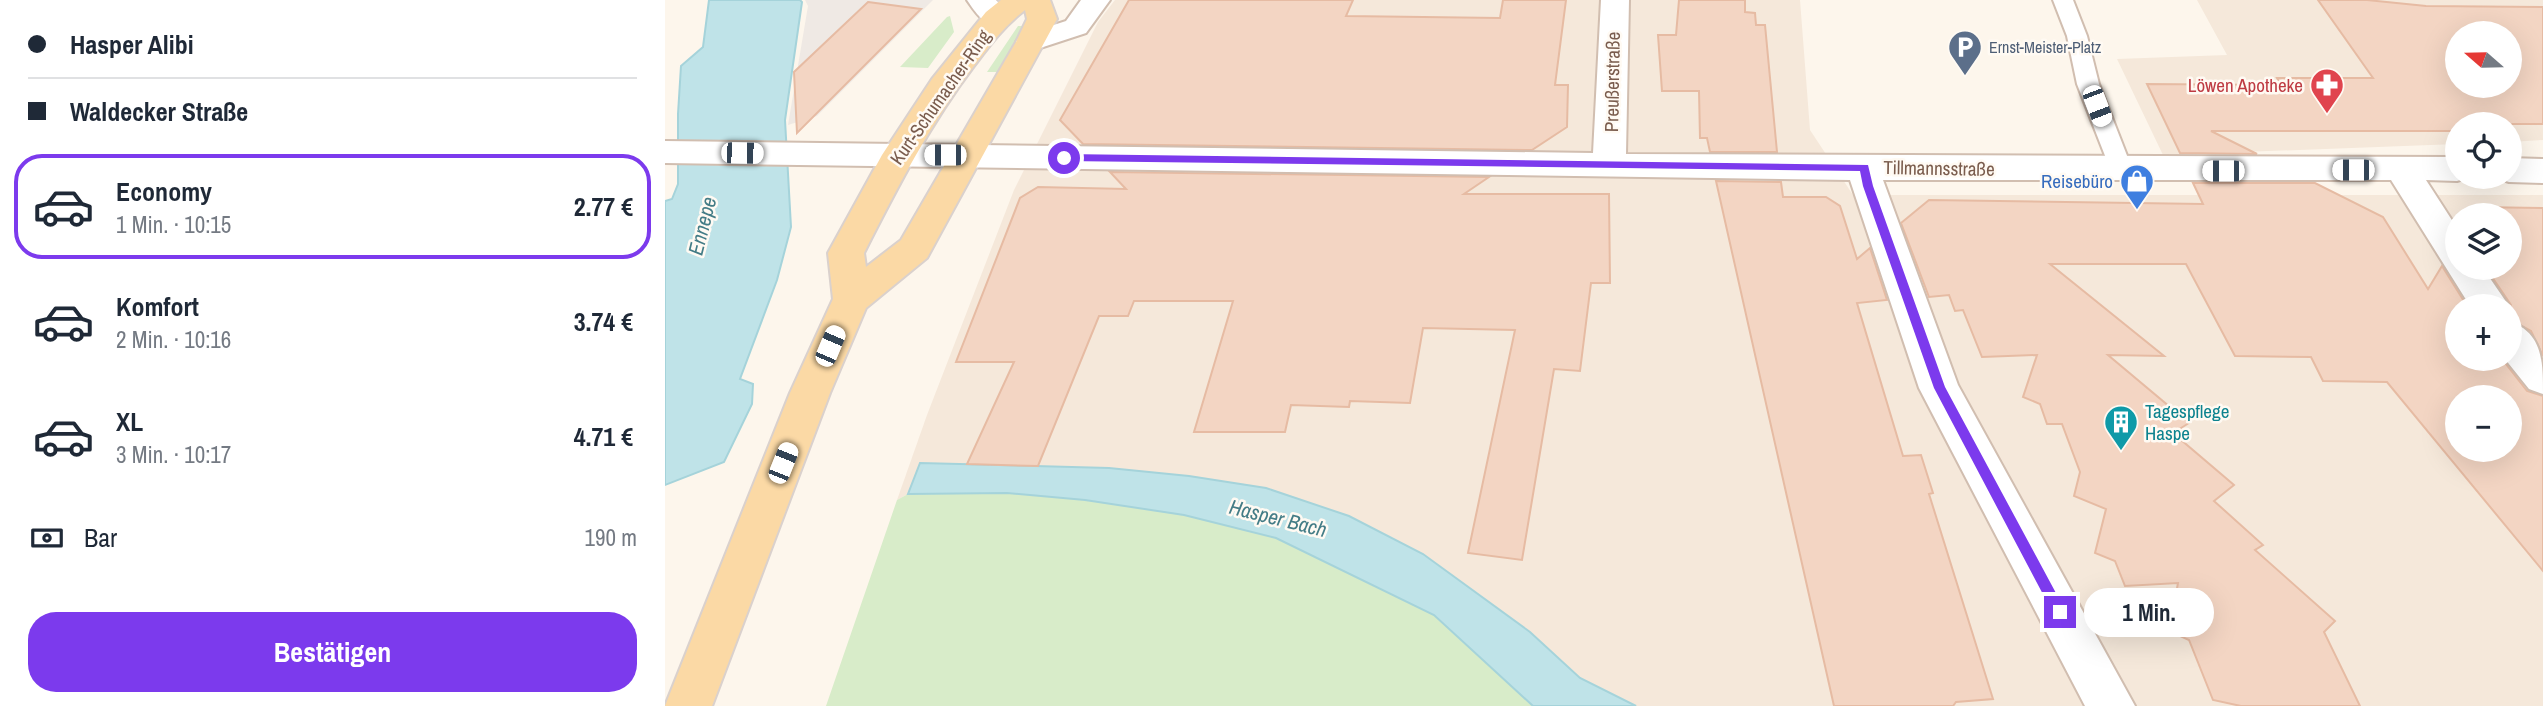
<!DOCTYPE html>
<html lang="de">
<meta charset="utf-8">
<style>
body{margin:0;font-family:"Archivo Narrow",sans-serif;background:#f6f6f7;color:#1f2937;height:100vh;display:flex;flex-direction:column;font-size:26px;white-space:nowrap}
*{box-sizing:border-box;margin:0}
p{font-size:23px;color:#747a83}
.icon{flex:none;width:38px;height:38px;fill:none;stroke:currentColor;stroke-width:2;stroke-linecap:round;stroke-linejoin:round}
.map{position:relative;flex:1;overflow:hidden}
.drawer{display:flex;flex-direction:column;background:#fff;width:665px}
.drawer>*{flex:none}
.hud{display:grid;align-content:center;height:154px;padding:0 28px;background:#fff}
.needle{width:46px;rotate:290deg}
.buttons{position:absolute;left:1780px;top:21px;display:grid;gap:14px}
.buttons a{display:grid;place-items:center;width:77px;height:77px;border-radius:50%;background:#fff;box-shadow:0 7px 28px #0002;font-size:35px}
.end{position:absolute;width:32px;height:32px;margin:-16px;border:9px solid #7c3aed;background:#fff;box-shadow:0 0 0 4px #fff}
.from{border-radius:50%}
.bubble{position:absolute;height:49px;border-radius:24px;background:#fff;box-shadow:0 7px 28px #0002;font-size:23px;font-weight:800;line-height:49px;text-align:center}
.car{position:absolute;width:21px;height:42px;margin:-21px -10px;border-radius:9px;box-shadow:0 0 5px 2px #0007;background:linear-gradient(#fff 24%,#345 0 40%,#fff 0 76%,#345 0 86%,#fff 0)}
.hud b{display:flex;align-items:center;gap:24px;height:66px;font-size:26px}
.hud b+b{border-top:2px solid #e0e1e3}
.hud i{width:18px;height:18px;background:#1f2937}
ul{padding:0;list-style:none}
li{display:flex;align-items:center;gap:21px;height:105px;margin:0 14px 10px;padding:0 14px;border:4px solid transparent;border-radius:28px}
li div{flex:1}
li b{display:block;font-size:26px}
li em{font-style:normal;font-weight:800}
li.on{border-color:#7c3aed}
li>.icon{width:63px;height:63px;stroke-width:1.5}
.pay{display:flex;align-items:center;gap:18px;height:77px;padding:0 28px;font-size:26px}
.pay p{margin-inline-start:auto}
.cta{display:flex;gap:14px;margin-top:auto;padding:14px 28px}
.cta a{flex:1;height:80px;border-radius:28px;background:#7c3aed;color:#fff;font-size:28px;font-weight:800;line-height:80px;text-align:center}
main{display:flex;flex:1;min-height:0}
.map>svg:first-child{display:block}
</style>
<main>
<section class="drawer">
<div class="hud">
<b><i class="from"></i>Hasper Alibi</b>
<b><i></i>Waldecker Straße</b>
</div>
<ul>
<li class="on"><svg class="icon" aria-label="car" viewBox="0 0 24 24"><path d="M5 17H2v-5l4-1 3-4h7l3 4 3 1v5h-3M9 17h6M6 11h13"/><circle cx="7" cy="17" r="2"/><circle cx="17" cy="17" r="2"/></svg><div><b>Economy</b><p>1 Min. · 10:15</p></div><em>2.77 €</em></li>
<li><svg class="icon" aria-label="car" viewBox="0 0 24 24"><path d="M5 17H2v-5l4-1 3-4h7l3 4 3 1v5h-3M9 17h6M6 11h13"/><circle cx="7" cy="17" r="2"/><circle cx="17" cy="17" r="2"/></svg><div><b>Komfort</b><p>2 Min. · 10:16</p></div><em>3.74 €</em></li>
<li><svg class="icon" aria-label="car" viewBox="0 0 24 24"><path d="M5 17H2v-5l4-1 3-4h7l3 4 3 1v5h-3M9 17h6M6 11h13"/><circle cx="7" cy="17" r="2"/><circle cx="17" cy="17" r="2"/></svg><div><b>XL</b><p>3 Min. · 10:17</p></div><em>4.71 €</em></li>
</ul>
<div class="pay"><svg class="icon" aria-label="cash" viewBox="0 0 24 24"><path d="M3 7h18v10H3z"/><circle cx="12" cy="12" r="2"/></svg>Bar<p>190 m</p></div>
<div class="cta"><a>Bestätigen</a></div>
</section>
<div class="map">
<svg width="1878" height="706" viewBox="0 0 1878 706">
<rect width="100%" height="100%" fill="#fdf6ec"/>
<path fill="#f5e8da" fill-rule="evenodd" d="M450 0H1135L1145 130 1188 195H1878V706H868L769 615 420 500 342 493 243 494 232 500 262 415 349 190 433 22ZM1792 215H1844V268H1792ZM1792 306H1844V359H1792ZM1792 397H1844V450H1792Z
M1532 0H1878V140L1845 142 1844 124H1792V144L1498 155 1452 59 1562 55ZM1792 33H1844V86H1792Z"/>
<path fill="#efe9e4" d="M140 0H268L152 116 123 125 143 6Z"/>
<path fill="#d8ecc9" d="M285 16 289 32 263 68 235 67 282 17Z
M353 26H363L335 72H322Z
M342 493 420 500 519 515 611 538 692 573 769 615 868 706H161L232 500 243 494Z"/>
<path fill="#bfe3e8" stroke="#a5d3da" stroke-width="2" d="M44 0H135L137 2 120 120 126 227 112 280 75 379 88 384 87 404 59 462 0 485V201L7 199 13 184V114L16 66 38 47Z
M255 463 444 468 524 476 601 488 684 516 758 554 865 632 915 678 971 706H868L769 615 611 538 519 515 420 500 342 493 243 494Z"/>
<path fill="#f3d5c3" stroke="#e6bba3" stroke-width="2" fill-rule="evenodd" d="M464 0H688L681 16 835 18 838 0H901L890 85H903L902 127 867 150 418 144 395 120Z
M1014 0H1080V12L1090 13 1091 25H1100L1112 152H1045L1042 138H1035L1034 91H997L993 35H1011Z
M1653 0H1702L1761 6 1878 7V124H1792V131H1546L1592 154 1515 153 1482 84 1616 85 1612 78H1708ZM1792 33H1844V86H1792Z
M203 2 256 9 132 133 129 72Z
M445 172 824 177 799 194H944L945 283H926L915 371 889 369 857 560 803 553 850 330 758 328 745 403 685 401 684 407 626 405 620 432H529L568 301H469L463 316H434L373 466 302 464 349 362H291L355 198 373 187 461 189Z
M1051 181 1116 182 1118 197H1161L1175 206 1192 259 1205 248 1222 300 1192 303 1238 456 1256 455 1268 493 1264 494 1328 699 1291 702 1288 706H1169Z
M1528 183H1650L1718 217 1763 289 1777 266 1802 306H1792V359H1837L1862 391 1878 396V571L1722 382 1658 381 1646 357 1570 356 1521 264H1385L1499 356 1443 355 1524 423 1508 433 1569 485 1549 501 1598 545 1590 550 1670 621 1659 632 1695 706H1576L1548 700 1524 640 1504 631 1513 583 1460 586 1450 561 1430 553 1441 509 1409 496 1415 472 1397 424H1382L1375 404 1358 397 1372 355 1317 357 1298 310 1290 311 1284 295 1264 297 1236 223 1264 200 1538 204ZM1792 397H1844V450H1792Z
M1811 207 1878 208V356L1866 331 1844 319 1846 305 1821 268H1844V215H1806Z"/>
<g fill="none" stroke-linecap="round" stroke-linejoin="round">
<g stroke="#d1beb0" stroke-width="4">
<path id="service" d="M1388 0H1408L1422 36 1434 84 1468 171 1465 177 1457 179 1449 177 1446 171 1412 84 1402 36Z"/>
</g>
<g stroke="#d1beb0" stroke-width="4">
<path id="minor" d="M302 0H331L346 18 341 24C321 29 313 16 302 0Z
M416 0H445L421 33 366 51 355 48 351 42 355 36 401 21Z
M936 0H964L961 154 1792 157V177H1804L1792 181 1761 180 1792 228V268H1818L1844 306H1805L1726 180H1218L1293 385 1470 706H1420L1254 388 1185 180 0 163V141L928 153Z
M1844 158 1878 159V183L1844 182 1832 178 1844 177Z
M1844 321C1878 333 1878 361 1878 394L1864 389 1840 359H1844Z"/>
</g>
<g stroke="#dad1cd" stroke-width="4">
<path id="primary" d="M336 0H385L392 19 262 258 201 308 165 393 47 706H0L125 393 168 299 163 253 217 155 267 79 321 12ZM360 10 362 19 351 42 236 240 201 267 199 253C232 188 265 124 309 66 325 45 339 26 360 10Z"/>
</g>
<use href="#service" fill="#fff" fill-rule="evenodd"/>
<use href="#minor" fill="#fff" fill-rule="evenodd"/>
<use href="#primary" fill="#fbd9a5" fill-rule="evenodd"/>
</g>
<path fill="#7c3aed" d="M399 154 1203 165 1208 186 1280 387 1399 608V617H1390L1269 388 1198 186 1195 171 399 161 394 158Z"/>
<defs>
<g id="parking-pin" transform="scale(1.75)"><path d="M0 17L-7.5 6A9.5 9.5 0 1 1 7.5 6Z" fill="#5c6f8a" stroke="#fffaf3"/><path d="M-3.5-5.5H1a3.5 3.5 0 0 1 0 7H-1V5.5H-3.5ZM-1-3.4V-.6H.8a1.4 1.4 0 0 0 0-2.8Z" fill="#fff"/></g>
<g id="pharmacy-pin" transform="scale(1.75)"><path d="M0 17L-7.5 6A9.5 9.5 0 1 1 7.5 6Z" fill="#e0444e" stroke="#fffaf3"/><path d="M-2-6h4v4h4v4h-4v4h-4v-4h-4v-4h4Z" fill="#fff"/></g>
<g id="shop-pin" transform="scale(1.75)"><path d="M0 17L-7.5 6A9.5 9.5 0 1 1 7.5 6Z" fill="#3f7fe0" stroke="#fffaf3"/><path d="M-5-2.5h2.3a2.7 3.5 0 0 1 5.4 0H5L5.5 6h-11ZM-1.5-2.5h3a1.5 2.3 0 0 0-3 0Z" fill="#fff"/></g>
<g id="building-pin" transform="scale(1.75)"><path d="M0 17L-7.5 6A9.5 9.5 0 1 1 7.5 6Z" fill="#0f9aa8" stroke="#fffaf3"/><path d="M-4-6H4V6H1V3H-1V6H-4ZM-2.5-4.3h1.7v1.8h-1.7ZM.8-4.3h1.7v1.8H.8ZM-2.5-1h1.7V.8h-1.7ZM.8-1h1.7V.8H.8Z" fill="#fff"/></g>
</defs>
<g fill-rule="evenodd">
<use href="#parking-pin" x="1300" y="47"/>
<use href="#pharmacy-pin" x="1662" y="85"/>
<use href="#shop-pin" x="1472" y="181"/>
<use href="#building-pin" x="1456" y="422"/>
</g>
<g text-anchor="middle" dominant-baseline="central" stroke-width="5" stroke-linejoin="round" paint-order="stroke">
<g font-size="16" fill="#4e5e75" stroke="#fffaf3" text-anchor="start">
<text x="1324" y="47">Ernst-Meister-Platz</text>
</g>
<g font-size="19" fill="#7a5c4d" stroke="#fffaf3">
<text transform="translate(947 82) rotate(-89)">Preußerstraße</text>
<text transform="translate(275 97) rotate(-55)">Kurt-Schumacher-Ring</text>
<text transform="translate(1274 168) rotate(1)">Tillmannsstraße</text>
</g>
<g font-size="19" fill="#be3a42" stroke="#fffaf3" text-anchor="end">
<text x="1638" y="85">Löwen Apotheke</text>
</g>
<g font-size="19" fill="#366cbe" stroke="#fffaf3" text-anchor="end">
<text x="1448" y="181">Reisebüro</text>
</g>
<g font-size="19" fill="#0d838f" stroke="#fffaf3" text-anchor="start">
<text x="1480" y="411">Tagespflege<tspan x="1480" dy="22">Haspe</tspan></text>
</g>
<g font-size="21" font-style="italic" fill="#437c86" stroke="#fffaf3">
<text transform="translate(37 226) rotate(-76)">Ennepe</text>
<text transform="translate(613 518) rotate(14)">Hasper Bach</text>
</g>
</g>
</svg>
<div class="buttons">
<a><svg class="needle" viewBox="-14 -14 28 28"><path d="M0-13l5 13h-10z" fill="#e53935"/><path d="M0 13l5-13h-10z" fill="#747a83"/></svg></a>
<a><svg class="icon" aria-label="locate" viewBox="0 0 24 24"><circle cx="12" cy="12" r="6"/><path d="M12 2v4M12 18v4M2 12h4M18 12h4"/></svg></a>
<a><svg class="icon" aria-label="layers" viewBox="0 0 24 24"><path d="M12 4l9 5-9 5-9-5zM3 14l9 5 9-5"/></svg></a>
<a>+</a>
<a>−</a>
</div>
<i class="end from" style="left:399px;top:158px"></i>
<i class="end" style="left:1395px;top:612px"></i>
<div class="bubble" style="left:1419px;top:588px;width:130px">1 Min.</div>
<i class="car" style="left:1432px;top:106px;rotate:159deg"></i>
<i class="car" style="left:77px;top:153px;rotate:91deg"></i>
<i class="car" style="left:280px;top:155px;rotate:270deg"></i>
<i class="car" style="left:1688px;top:170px;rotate:270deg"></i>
<i class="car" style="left:1558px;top:171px;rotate:270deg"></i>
<i class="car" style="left:165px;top:346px;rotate:23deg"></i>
<i class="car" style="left:118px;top:463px;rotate:22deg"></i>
</div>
</main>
